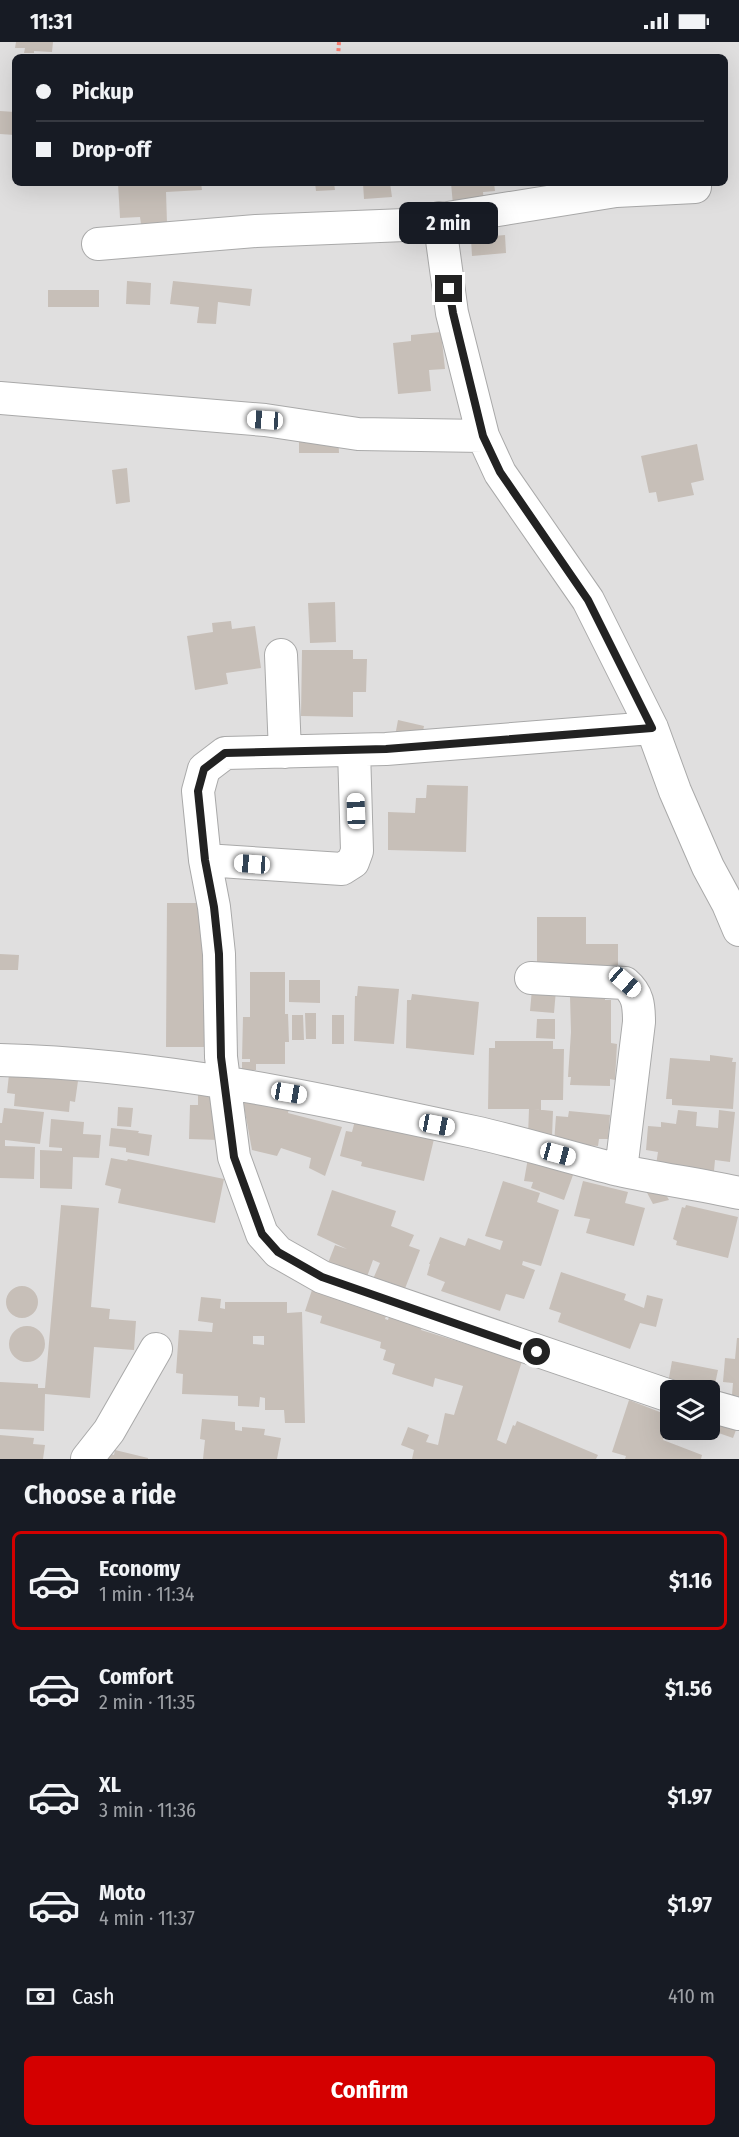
<!DOCTYPE html>
<meta charset="utf-8">
<style>
body{margin:0;font-family:"Fira Sans Condensed",sans-serif;background:#242831;color:#f1f3f6;height:100vh;display:flex;flex-direction:column;font-size:22px;white-space:nowrap}
*{box-sizing:border-box;margin:0}
p{font-size:20px;color:#9ea1a6}
.icon{flex:none;width:33px;height:33px;fill:none;stroke:currentColor;stroke-width:2;stroke-linecap:round;stroke-linejoin:round}
.map{position:relative;height:1417px;overflow:hidden}
.drawer{display:flex;flex-direction:column;background:#171b24;flex:1}
.drawer>*{flex:none}
.hud{position:absolute;left:12px;top:12px;width:716px;height:132px;border-radius:9px;box-shadow:0 6px 24px #0002;display:grid;align-content:center;height:132px;padding:0 24px;background:#171b24}
.tools{position:absolute;left:660px;top:1338px;display:grid;gap:12px}
.tools a{display:grid;place-items:center;width:60px;height:60px;border-radius:9px;background:#171b24;box-shadow:0 6px 24px #0002;font-size:30px}
.end{position:absolute;width:27px;height:27px;margin:-14px;border:8px solid #222;background:#fff;box-shadow:0 0 0 3px #fff}
.from{border-radius:50%}
.bubble{position:absolute;height:42px;border-radius:9px;background:#171b24;box-shadow:0 6px 24px #0002;font-size:20px;font-weight:700;line-height:42px;text-align:center}
.car{position:absolute;width:18px;height:36px;margin:-18px -9px;border-radius:8px;box-shadow:0 0 4px 2px #0007;background:linear-gradient(#fff 24%,#345 0 40%,#fff 0 76%,#345 0 86%,#fff 0)}
.hud b{display:flex;align-items:center;gap:21px;height:57px;font-size:22px}
.hud b+b{border-top:2px solid #363941}
.hud i{width:15px;height:15px;background:#f1f3f6}
ul{padding:0;list-style:none}
li{display:flex;align-items:center;gap:18px;height:99px;margin:0 12px 9px;padding:0 12px;border:3px solid transparent;border-radius:9px}
li div{flex:1}
li b{display:block;font-size:22px}
li em{font-style:normal;font-weight:700}
li.on{border-color:#d40000}
li>.icon{width:54px;height:54px;stroke-width:1.5}
h2{padding:0 24px;font-size:27px;line-height:72px}
.pay{display:flex;align-items:center;gap:15px;height:66px;padding:0 24px;font-size:22px}
.pay p{margin-inline-start:auto}
.cta{display:flex;gap:12px;margin-top:auto;padding:12px 24px}
.cta a{flex:1;height:69px;border-radius:9px;background:#d40000;color:#fff;font-size:24px;font-weight:700;line-height:69px;text-align:center}
.status{display:flex;justify-content:space-between;align-items:center;height:42px;padding:0 30px;background:#171b24;direction:ltr}
.status svg{height:16px;fill:currentColor}
.map>svg:first-child{display:block}
</style>
<div class="status"><b>11:31</b><svg viewBox="0 0 49 12"><path d="M0 12V9h3v3zM5 12V6h3v6zM10 12V3h3v9zM15 12V0h3v12zM26 1h20v11H26zM47 4h2v5h-2z"/></svg></div>
<div class="map">
<svg width="739" height="1417" viewBox="0 0 739 1417">
<rect width="100%" height="100%" fill="#f2efe9"/>
<path fill="#e0dfdf" fill-rule="evenodd" d="M0 0H739V1417H0ZM15 15H724V141H15ZM670 1348H710V1388H670Z"/>
<path fill="#c7bfb8" fill-rule="evenodd" d="M16 0H53L52 10 34 9V11H24L25 6H15Z
M0 69 15 70V93L0 92Z
M118 141H201L202 148 166 150 167 181 141 182 140 175 120 176Z
M315 141H334L335 148 316 149Z
M363 141H390L392 155 364 157Z
M451 141H494L495 149 483 150 484 160 453 163Z
M493 178 494 194 505 193 506 211 472 214 470 180Z
M127 239 151 241 150 263 126 262Z
M173 239 252 247 250 264 218 260 216 282 197 281 199 265 170 262Z
M48 248H99V265H48Z
M441 290 445 327 429 328 431 349 398 352 393 301 411 299V293Z
M338 390 339 411H299V391Z
M697 402 704 438 691 441 694 453 658 460 656 450 649 451 641 414Z
M127 426 130 460 116 462 112 428Z
M335 560 336 600 310 601 308 561Z
M231 579 232 587 255 584 261 626 226 631 228 642 195 648 187 594 213 590 212 581Z
M302 608H353V617H367L366 650H353V675L301 674Z
M398 678 424 684 421 699 395 694Z
M427 743 468 744 466 810 388 808V770L415 771 416 756H426Z
M167 861H206V1005H166Z
M537 875H586V902H618V923L537 924Z
M0 912 19 913 18 928H0Z
M250 930H285V972H288L289 1000H285V1022H256V1028H242V1020H250V1017H242L243 975H250Z
M289 938H320V961L289 960Z
M358 944 399 947 394 1002 354 999 355 954H357Z
M532 947 556 948 554 971 530 969Z
M412 952 479 960 474 1013 406 1006 407 958H411Z
M570 954 605 955V958H611V1001L617 1002 615 1038 610 1037V1044L570 1043 571 1035H568L571 990Z
M305 971H316V997H306Z
M292 973H303L304 998H292Z
M332 973H344V1002H332Z
M537 977H555V997L536 996Z
M495 999H553V1007H564L563 1058H541V1068L533 1067 553 1069 552 1095 528 1094 529 1067H488L489 1006H495Z
M710 1013 733 1016 732 1020H736L733 1067 672 1063V1057H666L670 1016 710 1019Z
M10 1023 56 1027 55 1036 78 1039 75 1060 70 1059 69 1070 14 1064 15 1052 7 1051Z
M241 1048 291 1058 288 1071 342 1085 325 1134 309 1126 311 1116 281 1106 277 1114 252 1108Z
M198 1049 221 1050 220 1098 189 1097 190 1063H198Z
M118 1065 133 1066 131 1085 117 1084Z
M4 1066 44 1070 40 1102 5 1098V1104L35 1105 34 1137 0 1136V1081H2Z
M678 1068 697 1070 696 1084 718 1086 719 1068 735 1070 730 1120 715 1118 714 1129 656 1123 658 1110 646 1108 648 1084 661 1085V1080L676 1082Z
M569 1069 610 1073 608 1097H599L598 1104 554 1101 556 1074 568 1075Z
M357 1071 434 1097 424 1139 361 1124 362 1120 340 1114 346 1089 352 1090Z
M51 1077 84 1080 83 1092 101 1093 99 1116 73 1115 72 1147 40 1146V1108L62 1109V1106L49 1105Z
M111 1086 139 1089 138 1091 152 1093 149 1114 126 1110V1106L109 1104Z
M111 1116 127 1119 128 1117 224 1137 215 1181 118 1161 121 1147 105 1143Z
M528 1116 573 1133 564 1158 531 1146 533 1140 524 1139Z
M503 1139 540 1151 537 1160 559 1168 541 1224 523 1219 522 1223 535 1228 524 1257 506 1252 500 1269 441 1249 445 1240 427 1233 430 1222H429L440 1195 465 1204 468 1196 500 1208 503 1199 485 1194Z
M583 1139 628 1150 625 1161 645 1166 634 1204 586 1191 590 1177 574 1174Z
M659 1140 669 1158 653 1162 644 1145Z
M332 1148 396 1169 391 1184 414 1193 409 1204 420 1208 404 1249 373 1237 380 1221 373 1218 364 1243 325 1229 335 1203 347 1207 317 1193Z
M61 1163 99 1166 91 1265 110 1267 109 1277 136 1279 134 1308 94 1305 90 1356 45 1352 44 1389 0 1387V1340L38 1342V1346H45Z
M686 1163 738 1175 728 1216 676 1203 677 1199 673 1197 682 1165 685 1166Z
M561 1230 626 1252 624 1258 644 1266 647 1253 663 1257 656 1285 640 1281 630 1307 558 1280 561 1271 549 1267Z
M6 1260a16 16 0 1 1 32 0a16 16 0 1 1-32 0Z
M313 1245 388 1268 385 1277 388 1278 389 1275 422 1285 421 1288 522 1319 497 1398 506 1402 513 1383 515 1384 517 1379 598 1413 596 1417H412L414 1408 401 1403 408 1385 429 1393 426 1400 438 1403 445 1371 454 1373 463 1344 435 1336 433 1345 392 1332 395 1322 383 1318 386 1308 380 1306 381 1300 320 1281 322 1274 305 1269Z
M201 1255 221 1257 220 1266 225 1267V1260H287V1271L302 1270 305 1381H285L284 1368H265V1356L260 1355 259 1365 238 1364V1354L182 1352 183 1332 176 1331 179 1288 212 1290 213 1281 198 1279ZM253 1294H264V1303L253 1302Z
M9 1302a18 18 0 1 1 36 0a18 18 0 1 1-36 0Z
M737 1296H739V1354L732 1353 733 1341 723 1340 725 1316 735 1317Z
M672 1319 718 1328 712 1356H710V1348L667 1347Z
M629 1358 670 1374V1379L663 1398 702 1413 701 1417H625L626 1414 612 1410Z
M710 1369 739 1380 733 1396 710 1388Z
M202 1377 235 1380V1388L242 1389V1385L265 1387 264 1393 281 1396 277 1417H203L205 1398 200 1397Z
M0 1393 34 1396 33 1402 45 1403 43 1417H0Z
M115 1408 148 1416V1417H102L104 1410 114 1413Z"/>
<g fill="none" stroke-linecap="round" stroke-linejoin="round">
<g stroke="#a9a9a9" stroke-width="34">
<path id="street" d="M439 176 452 271 483 394 500 431 588 558 652 686 675 749 708 825 728 862 739 888
M98 202 256 189 405 183 616 149 695 145
M0 356 265 378 358 392 483 394
M281 613 285 710
M652 686 386 707 225 711 204 727 198 749 205 818 214 865 219 912 221 1015 234 1115 262 1192 278 1210 322 1235 670 1354
M205 818 342 827 353 820 357 809 354 708
M531 936 625 941C638 952 639 963 639 980L621 1128
M0 1018C160 1022 318 1056 474 1090 523 1101 571 1116 619 1128 659 1137 699 1142 739 1151
M710 1364 739 1372
M87 1417 109 1389 156 1307"/>
</g>
<path stroke="#fa8072" stroke-width="4" stroke-dasharray="3 3" stroke-linecap="butt" d="M338 15 339 0"/>
<use href="#street" stroke="#fff" stroke-width="32"/>
</g>
<g fill="none" stroke-linecap="round" stroke-linejoin="round">
<path stroke="#222" stroke-width="8" d="M449 247 453 271 483 394 500 430 588 558 652 686 386 707 225 711 204 727 198 749 205 818 214 865 219 912 221 1015 234 1115 262 1192 278 1210 322 1235 537 1310"/>
</g>
</svg>
<div class="tools">
<a><svg class="icon" aria-label="layers" viewBox="0 0 24 24"><path d="M12 4l9 5-9 5-9-5zM3 14l9 5 9-5"/></svg></a>
</div>
<i class="end from" style="left:537px;top:1310px"></i>
<i class="end" style="left:449px;top:247px"></i>
<div class="bubble" style="left:399px;top:160px;width:99px">2 min</div>
<i class="car" style="left:265px;top:378px;rotate:274deg"></i>
<i class="car" style="left:356px;top:769px;rotate:358deg"></i>
<i class="car" style="left:252px;top:822px;rotate:274deg"></i>
<i class="car" style="left:625px;top:940px;rotate:131deg"></i>
<i class="car" style="left:289px;top:1051px;rotate:100deg"></i>
<i class="car" style="left:437px;top:1083px;rotate:101deg"></i>
<i class="car" style="left:558px;top:1112px;rotate:105deg"></i>
<div class="hud">
<b><i class="from"></i>Pickup</b>
<b><i></i>Drop-off</b>
</div>
</div>
<section class="drawer">
<h2>Choose a ride</h2>
<ul>
<li class="on"><svg class="icon" aria-label="car" viewBox="0 0 24 24"><path d="M5 17H2v-5l4-1 3-4h7l3 4 3 1v5h-3M9 17h6M6 11h13"/><circle cx="7" cy="17" r="2"/><circle cx="17" cy="17" r="2"/></svg><div><b>Economy</b><p>1 min · 11:34</p></div><em>$1.16</em></li>
<li><svg class="icon" aria-label="car" viewBox="0 0 24 24"><path d="M5 17H2v-5l4-1 3-4h7l3 4 3 1v5h-3M9 17h6M6 11h13"/><circle cx="7" cy="17" r="2"/><circle cx="17" cy="17" r="2"/></svg><div><b>Comfort</b><p>2 min · 11:35</p></div><em>$1.56</em></li>
<li><svg class="icon" aria-label="car" viewBox="0 0 24 24"><path d="M5 17H2v-5l4-1 3-4h7l3 4 3 1v5h-3M9 17h6M6 11h13"/><circle cx="7" cy="17" r="2"/><circle cx="17" cy="17" r="2"/></svg><div><b>XL</b><p>3 min · 11:36</p></div><em>$1.97</em></li>
<li><svg class="icon" aria-label="car" viewBox="0 0 24 24"><path d="M5 17H2v-5l4-1 3-4h7l3 4 3 1v5h-3M9 17h6M6 11h13"/><circle cx="7" cy="17" r="2"/><circle cx="17" cy="17" r="2"/></svg><div><b>Moto</b><p>4 min · 11:37</p></div><em>$1.97</em></li>
</ul>
<div class="pay"><svg class="icon" aria-label="cash" viewBox="0 0 24 24"><path d="M3 7h18v10H3z"/><circle cx="12" cy="12" r="2"/></svg>Cash<p>410 m</p></div>
<div class="cta"><a>Confirm</a></div>
</section>
